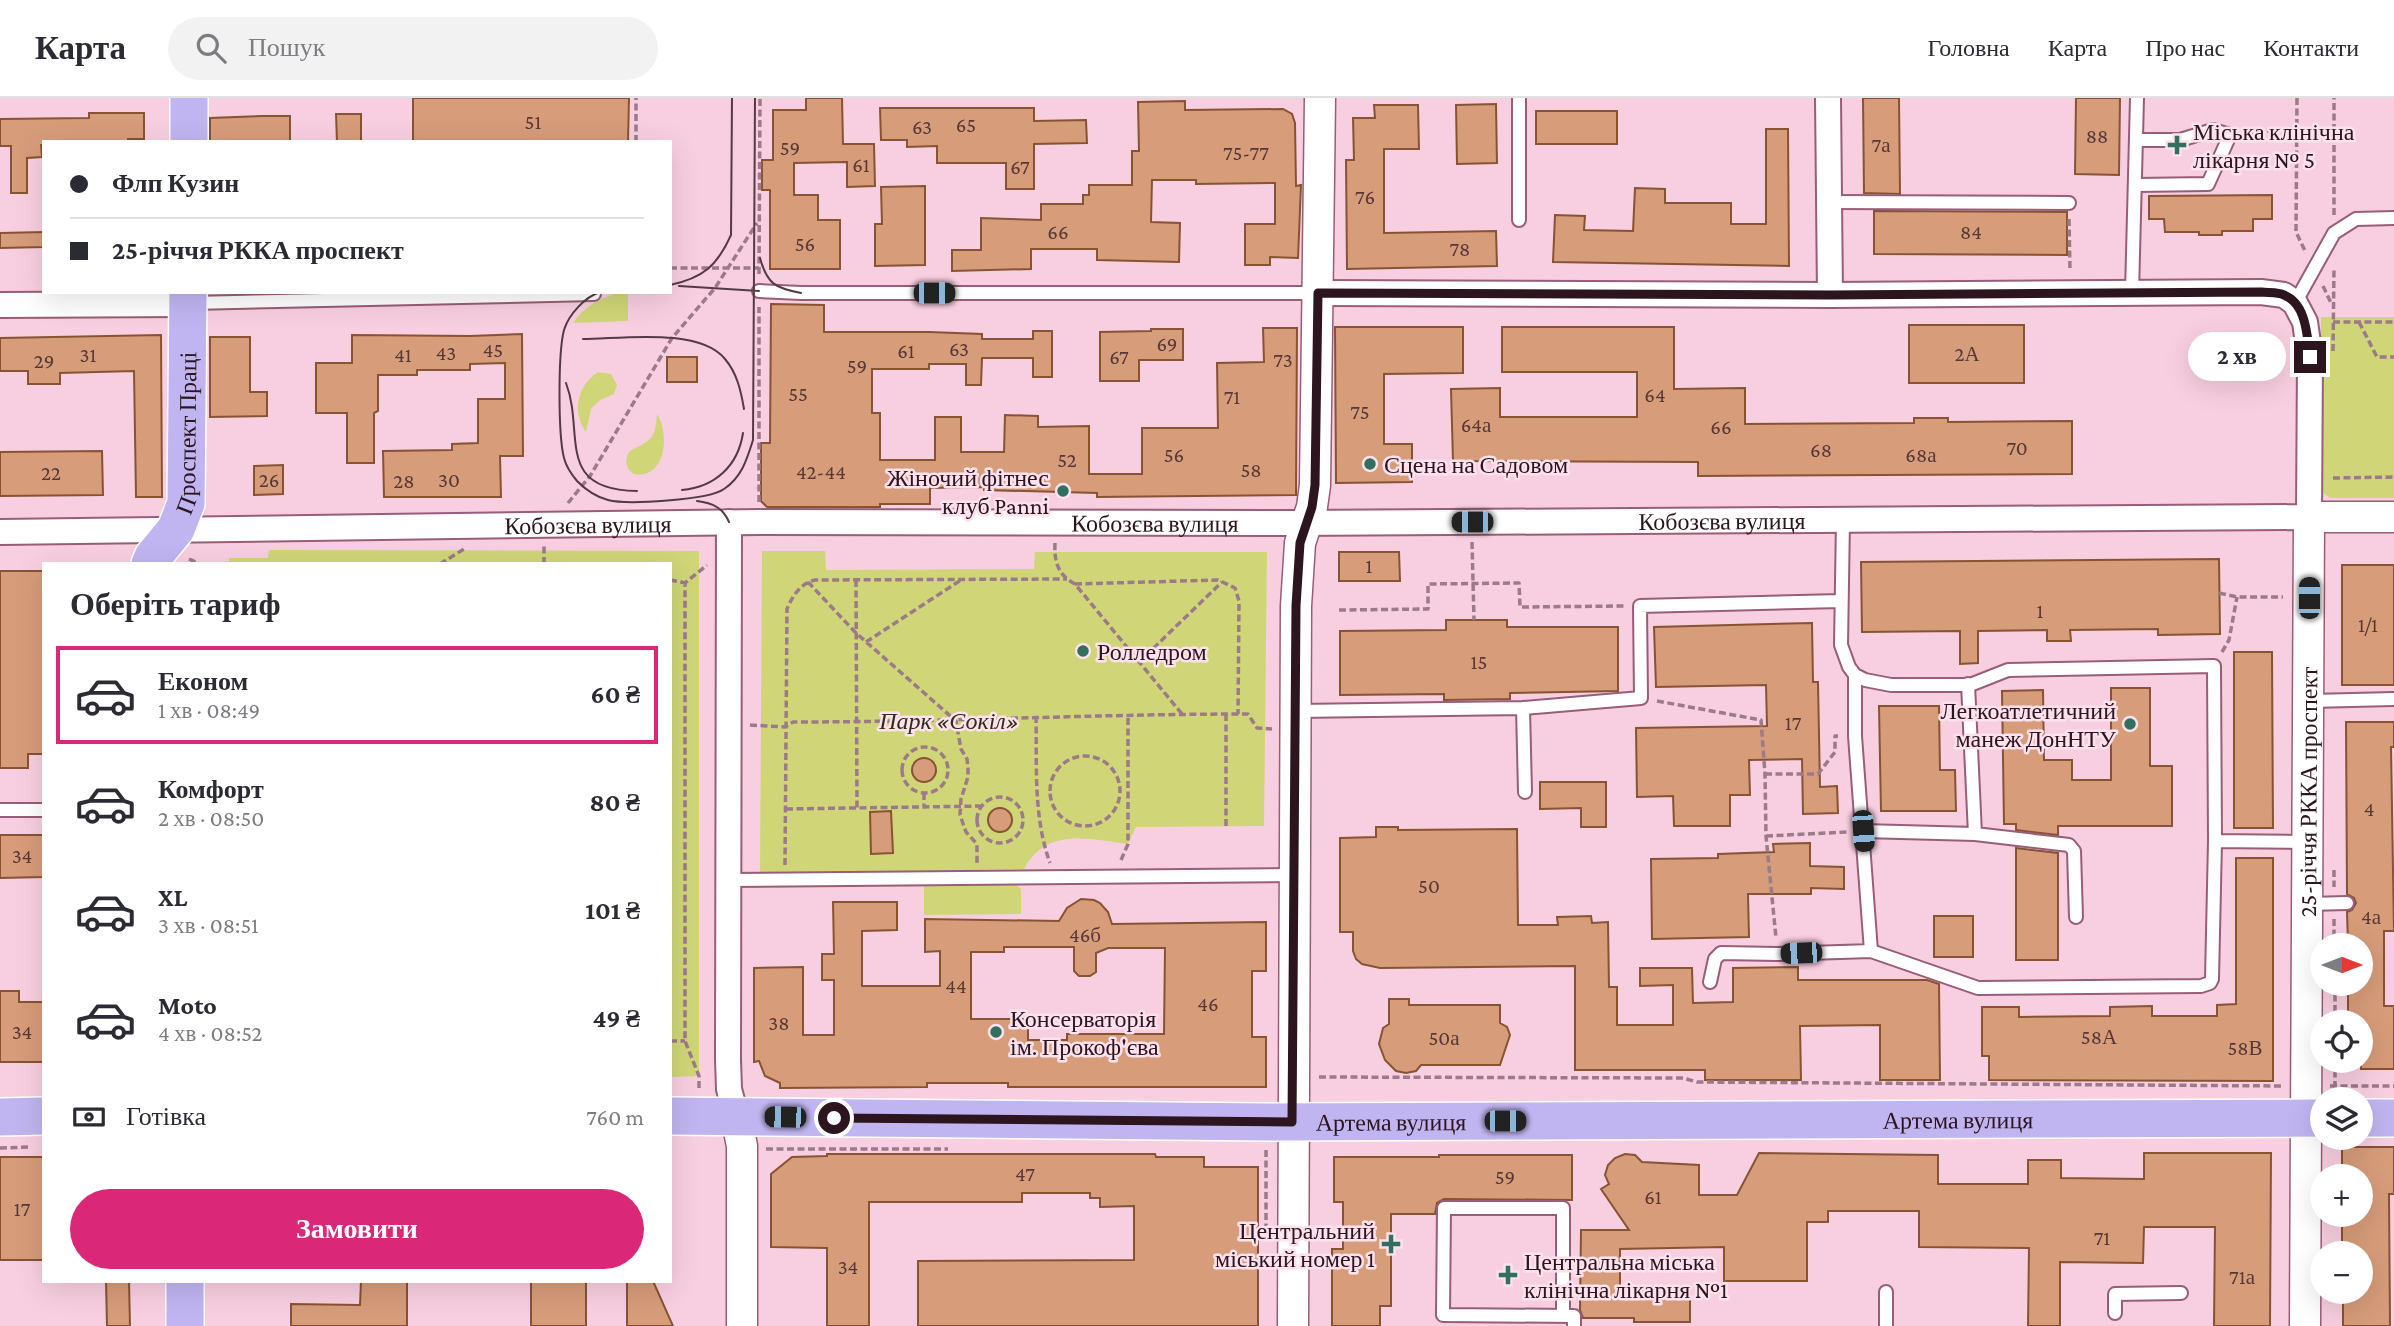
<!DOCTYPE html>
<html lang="uk">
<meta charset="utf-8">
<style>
body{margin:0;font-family:"Crimson Pro",serif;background:#f2f2f3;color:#2b2b33;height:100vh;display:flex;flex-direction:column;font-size:26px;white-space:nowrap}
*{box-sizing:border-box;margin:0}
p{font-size:23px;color:#7c7c81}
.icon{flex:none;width:38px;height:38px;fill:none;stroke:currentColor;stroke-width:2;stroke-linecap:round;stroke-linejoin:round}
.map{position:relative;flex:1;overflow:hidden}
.details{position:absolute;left:42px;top:464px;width:630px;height:721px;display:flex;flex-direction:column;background:#fff;border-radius:0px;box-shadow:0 7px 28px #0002}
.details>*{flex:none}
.banner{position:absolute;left:42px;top:42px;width:630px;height:154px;border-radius:0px;box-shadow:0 7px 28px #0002;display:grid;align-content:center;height:154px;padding:0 28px;background:#fff}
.needle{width:46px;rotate:90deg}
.tools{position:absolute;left:2310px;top:835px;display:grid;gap:14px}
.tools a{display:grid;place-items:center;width:63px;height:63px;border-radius:50%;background:#fff;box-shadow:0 7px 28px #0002;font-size:35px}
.end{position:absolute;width:32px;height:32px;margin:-16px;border:9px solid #2d1520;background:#fff;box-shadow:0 0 0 4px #fff}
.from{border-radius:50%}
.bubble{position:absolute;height:49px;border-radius:24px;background:#fff;box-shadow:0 7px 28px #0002;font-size:23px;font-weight:700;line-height:49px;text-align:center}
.car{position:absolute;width:21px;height:42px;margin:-21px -10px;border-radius:9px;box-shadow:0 0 5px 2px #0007;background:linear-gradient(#222 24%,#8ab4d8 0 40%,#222 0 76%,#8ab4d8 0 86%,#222 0)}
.banner b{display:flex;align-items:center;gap:24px;height:66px;font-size:26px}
.banner b+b{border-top:2px solid #e1e1e2}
.banner i{width:18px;height:18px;background:#2b2b33}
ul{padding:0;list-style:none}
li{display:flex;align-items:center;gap:21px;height:98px;margin:0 14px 10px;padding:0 14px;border:4px solid transparent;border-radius:0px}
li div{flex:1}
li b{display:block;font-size:26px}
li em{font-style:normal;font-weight:700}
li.on{border-color:#db2777}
li>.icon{width:63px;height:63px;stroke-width:1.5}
h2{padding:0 28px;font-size:32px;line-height:84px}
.pay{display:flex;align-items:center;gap:18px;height:77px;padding:0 28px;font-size:26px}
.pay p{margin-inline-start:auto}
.button{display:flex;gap:14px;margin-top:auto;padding:14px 28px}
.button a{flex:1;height:80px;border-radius:42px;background:#db2777;color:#fff;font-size:28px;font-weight:700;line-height:80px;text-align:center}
header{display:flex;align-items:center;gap:42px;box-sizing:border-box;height:98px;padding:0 35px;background:#fff;border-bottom:2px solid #e1e1e2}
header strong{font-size:33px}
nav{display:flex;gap:38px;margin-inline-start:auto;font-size:24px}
.search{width:490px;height:63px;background:#f2f2f3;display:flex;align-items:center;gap:18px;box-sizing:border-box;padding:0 24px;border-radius:38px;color:#7c7c81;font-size:26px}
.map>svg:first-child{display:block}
</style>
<header>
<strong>Карта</strong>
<div class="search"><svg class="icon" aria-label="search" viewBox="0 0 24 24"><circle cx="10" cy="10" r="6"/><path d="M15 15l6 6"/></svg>Пошук</div>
<nav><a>Головна</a><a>Карта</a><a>Про нас</a><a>Контакти</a></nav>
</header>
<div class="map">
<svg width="2394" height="1228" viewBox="0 0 2394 1228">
<rect width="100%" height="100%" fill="#f8cfe0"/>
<path fill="#d0d677" d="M615 196H628V223L573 225C584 209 597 202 615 196Z
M2321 219H2394V400H2330L2322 394 2320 389Z
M598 274 611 276 617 287 614 296 600 302 591 311 586 334C571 313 578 287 598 274Z
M657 316C670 335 666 382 634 376 625 370 624 361 630 353 651 342 655 342 657 316Z
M269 452 699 453V978L670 979V466L229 465V460H268Z
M762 453H825L826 472 1034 471 1035 454H1267L1264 728 1136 729 1128 746C1090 741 1046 729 1024 771L760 776Z
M1016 787 1021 791V816L924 817V788Z"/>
<path fill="#d79c7a" stroke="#875332" stroke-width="2" fill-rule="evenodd" d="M413 0H629L628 44H413Z
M806 0H842L843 46H874L875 88 847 89V64L794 65V97H818V122H840V171H770V92H762V62H773V12H806Z
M1863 0H1899L1900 96 1864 95Z
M2076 0H2120L2119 77 2075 76Z
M1185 3V12L1283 11 1292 16 1295 25 1296 88 1301 87 1298 160 1270 159V167H1245V126H1275V85L1196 86V82H1152L1151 124 1180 125 1179 164 1097 162V151H1031V171L952 173V152H981V120L1041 122V106H1083V97H1089V87H1132V53H1139L1138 4Z
M1496 6 1497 65 1457 66 1456 7Z
M1374 7H1418L1419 51H1384V135L1496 133 1497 168 1347 171 1346 62H1354L1353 20H1375Z
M880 10H1034V23L1086 22 1087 45 1034 46V91H1006V65H937V48L907 49V42H881Z
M1536 13H1617V46H1536Z
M89 15H144V41H128V44H44V47H41L42 59 27 60V95H11V48H0V21L89 20Z
M336 16H361V44H337Z
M262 18H290V44H210V20Z
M1766 31H1788L1789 168 1553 164 1555 117 1585 118 1584 132 1633 133 1635 90 1665 91V105H1731V126H1766Z
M925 88V167L875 168V126H882L881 89Z
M2272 97V121H2253V133H2222V137H2199V134H2165L2164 121H2149V98Z
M1874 113 2067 114V157L1874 156Z
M44 134V149L0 150V135Z
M771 206 824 207V234H929L982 236V241H1033V233H1052V279H1033V260H982L981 287H966V266H929V271H872V315H880V362H935V319H961V354H1004L1005 317 1038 318V329L1089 328V376H1142V330H1218L1217 265 1264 264 1263 230H1297L1296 397 1097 399V395L984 392V389L930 390V406H880V409H767L761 403V345H770Z
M1909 227H2024V285H1909Z
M1335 229H1463V275L1384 276V346H1412V384L1336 385Z
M1502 229H1674V291L1745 290V326L1914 325V320H1948V324L2072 323V376L1698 378V364L1453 363 1451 291 1500 290V319H1637V274H1502Z
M1151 231H1183V262H1139V283H1100V234L1151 233Z
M522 236 523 358H500L501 399H384L383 353 452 352V346L478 345V301H505V265L470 266V272H417V277H378V313L374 315V365H347V315H316V265H352V237L470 238Z
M161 237 162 399H136L134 273 60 275V286H28V273H0V240Z
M210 239H250V294H267V318L210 319Z
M667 259H697V284H667Z
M102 353 103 397 0 398V354Z
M283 367V396L254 397V368Z
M1339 454H1399L1400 483H1339Z
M2219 461 2220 536 2158 537V531L2070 532 2071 543H2047V532L1978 533V565L1960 566V533L1862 534 1861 464Z
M2342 467H2394V587H2342Z
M0 473H44V656H28V670H0Z
M1446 522H1507V529H1618V593L1510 595V601L1444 602V596L1340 597V533L1446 532Z
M1812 525 1813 584H1818L1820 689 1837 688 1838 715 1803 716 1802 661 1749 662 1750 697H1730V728H1674L1673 698 1637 699 1636 630 1767 628 1766 587 1656 589 1654 529Z
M2234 554H2272L2273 730H2234Z
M2111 590H2150V668H2172V728H2058V737L2016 732V726H2004L2002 593 2043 592 2044 662H2072V682H2111Z
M1879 608H1939L1940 672H1955L1956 713H1881Z
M2346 624H2394V649H2391L2394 833H2384V908H2394V971H2361V924H2348V886H2361V847H2348L2347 814 2352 812 2356 805 2354 800 2347 796Z
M912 672a12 12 0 1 1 24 0a12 12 0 1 1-24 0Z
M1540 684H1606V729H1581V710L1540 711Z
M988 722a12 12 0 1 1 24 0a12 12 0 1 1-24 0Z
M891 713 893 755 871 756 870 714Z
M1376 729H1398V732L1517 731 1518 827H1558L1557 819 1591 818 1592 825 1608 824 1609 889H1617V927H1673V887L1640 888V870H1692L1693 905 1733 904V870L1798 869V882H1927L1939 886 1940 982H1880V927L1800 928 1801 982H1705V972H1575V868L1380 870 1362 866 1356 861 1353 853V834H1340V740L1376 739Z
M0 737H44V779L0 780Z
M1810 745V768L1844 769V791L1811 790V796H1748L1749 839 1652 841 1651 761 1718 760V756L1774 754 1773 746Z
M2016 750 2058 755V862H2016Z
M2236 760H2273V983L1989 982V958H1982V909H2019V919L2110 918V909L2152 908V918H2217V907L2236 906Z
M1081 801 1094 802 1100 805 1108 814 1112 826 1266 824V873H1252V939H1266V989H1008V985H927V989L780 990V985L765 978 759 963 754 964V870L803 869V937H834V882H822V856H834L833 804H897V832L862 833V888H940V853L925 854V821L1059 823 1067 810ZM1004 849H1074V873L1079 878H1090L1096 874V855L1108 850H1165L1164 936H1067V942H1028V921H971V854H1004Z
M1934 818H1973V859H1934Z
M0 893H19V904H44V964H0Z
M1389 901H1409V907H1500V925L1507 929 1510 937 1500 967H1421L1416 973 1406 975 1396 973 1385 962 1379 946 1383 930 1389 926Z
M2342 1049H2394V1096H2389L2390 1228H2343V1194H2361V1155H2342V1116H2361V1078H2342Z
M1759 1055 1938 1057V1086H2028V1062H2061V1080L2144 1081V1055H2271L2270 1228H2214L2215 1129H2144L2143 1165 2060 1164V1228H2028L2029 1150 1919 1149V1113H1828V1124H1807V1183H1724V1149L1620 1151V1188L1690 1189V1224H1634V1220H1583L1580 1212 1581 1132H1629L1601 1091 1609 1086 1605 1077 1608 1067 1615 1060 1625 1056 1635 1057 1642 1064 1699 1067V1097H1737Z
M827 1056H1155L1156 1059H1204V1069H1258V1228H918V1163L1134 1162V1108L1100 1109V1100H1090V1095H1022V1104H869V1228H827V1150L771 1149V1076L792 1059 827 1058Z
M1439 1057H1572V1102L1444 1101 1437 1105 1435 1116H1391V1208H1380V1228H1332V1151H1343V1104H1334V1059H1439Z
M0 1059H44V1162H0Z
M106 1183H129L130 1228H107Z
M361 1183H407V1228H291V1206L360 1207Z
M531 1183H586V1228H531Z
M627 1183H653L673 1228H627Z"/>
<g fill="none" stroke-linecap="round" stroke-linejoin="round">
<g stroke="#985d78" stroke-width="16">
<path id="service" d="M2136 87 2208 86 2230 37 2213 32 2180 42H2137
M1829 104 2069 105
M1519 122V0
M759 193 801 195H1317
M2132 195 2137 0
M192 205 594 196
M2295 205 2334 135 2356 121 2394 120
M1843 422 1841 547 1849 569 1855 577 1865 582 1891 587H1970L2008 572 2214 568 2215 743 2212 881 2210 885 2201 888 1978 890 1871 853 1855 638V577
M2310 603 2394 601
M1296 613 1523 610
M1525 694 1523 610 1641 600 1640 508 1841 503
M0 712H44
M1863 733 1975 736 1968 586
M1975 736 2069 747 2074 753 2076 819
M2215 743 2307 744
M728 782 1294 777
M2308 806 2347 805
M1710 884 1715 861 1721 855 1778 856 1871 853
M2115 1215V1196L2181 1195
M1563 1217V1110H1444L1443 1217 1574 1218V1228
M1886 1228V1194"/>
</g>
<g stroke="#985d78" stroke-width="28">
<g id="minor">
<path d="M1828 0 1830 197"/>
<path d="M0 207 188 206"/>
<path d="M729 424 728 962 729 991 736 1018"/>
<path id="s1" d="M0 434 759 424 1293 425 2309 419 2310 259 2305 224 2295 205 2284 197 2261 194 1830 197 1318 195"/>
</g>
</g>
<g stroke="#985d78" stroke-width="33">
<g id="tertiary">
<path d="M736 1018 742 1048V1228"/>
<path d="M1293 1228 1296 508 1300 445 1312 409 1315 387 1320 0"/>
<path id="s2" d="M2305 1228 2309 419H2394"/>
</g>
</g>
<g stroke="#fff" stroke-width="40">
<g id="primary">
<path d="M189 44V0"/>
<path id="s3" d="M150 466 153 459 176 431 186 405 188 194"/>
<path id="s4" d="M670 1018 1265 1024 2322 1020"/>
<path d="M0 1019 44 1018"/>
<path d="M2361 1020H2394"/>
<path d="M185 1183V1228"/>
</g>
</g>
<path stroke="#9c7a89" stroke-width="3.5" stroke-dasharray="7 3.5" stroke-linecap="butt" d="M2297 0 2296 134 2305 153
M2246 35 2296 30
M636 44V0
M2334 117V0
M2069 121 2070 173
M670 170H759
M759 176 760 0
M2323 188 2332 207
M2333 224H2394
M2359 224 2377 259H2394
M2333 253 2334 170
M2333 380 2394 379
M759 404V209
M568 405 590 378 672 240 715 190 757 125
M1472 444 1474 522
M1055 445C1054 464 1058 477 1075 486L1182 616
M189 461 200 466
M440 466 464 451
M544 466V447
M670 482 686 485
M856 482 857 710
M808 484 856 535 956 623 961 651 967 661 968 670V679L961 701 960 717 966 734 977 746V766
M1075 486 1218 482 1235 490 1239 503 1238 616
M2219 495 2237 499H2283
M1339 512 1428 511V486L1519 485 1520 509 1624 508
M866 544 961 482
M2222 554 2229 542 2237 499
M1138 565 1222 484
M1657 603 1761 622 1765 676 1766 738 1776 840
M1226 616V728
M1036 618C1037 668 1033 718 1050 765
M750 627 785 629 793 624C945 624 1096 616 1248 616L1257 630 1272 631
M902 672a23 23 0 1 1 46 0a23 23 0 1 1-46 0Z
M1050 693a35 35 0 1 1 70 0a35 35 0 1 1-70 0Z
M1765 676H1818L1835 654V638H1838
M924 695V709
M977 722a23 23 0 1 1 46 0a23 23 0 1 1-46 0Z
M786 711 982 708
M1766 738 1847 734
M1121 762 1128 746V617
M785 767 787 511C793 497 800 486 815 482L1067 481
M2334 772V789
M2334 821V847
M2335 886V924
M670 943H685
M2335 962V988
M1319 979 1683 980 1697 984 2283 988
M2330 988H2394
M699 990V978L685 943V485L707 467
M0 1050 29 1049
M766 1051H948
M1266 1052V1128"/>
<use href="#service" stroke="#fff" stroke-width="12"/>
<use href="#minor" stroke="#fff" stroke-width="24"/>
<use href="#tertiary" stroke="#fff" stroke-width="30"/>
<use href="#primary" stroke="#c1b5f1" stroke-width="37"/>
<path stroke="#553a46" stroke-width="2" d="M760 160C767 186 775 190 801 195
M670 187C703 180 717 168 731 137L732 0
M679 188 759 193
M600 194C585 199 569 216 564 232 558 255 558 336 564 360 566 368 572 377 577 383 586 392 596 399 608 402 627 407 709 402 724 391 742 379 747 361 753 342L755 0
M583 241C620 241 699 229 725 261 737 275 741 293 744 311
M566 285C585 335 554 392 637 393
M682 392C715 389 738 368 743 335
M697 403C713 405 723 410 729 424"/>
</g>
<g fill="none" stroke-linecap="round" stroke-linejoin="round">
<path stroke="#2d1520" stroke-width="9" d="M834 1020 1292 1024 1296 508 1300 445 1312 409 1315 387 1318 195 1830 197 2261 194C2268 195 2278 194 2284 197 2307 206 2307 239 2310 259"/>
</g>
<g fill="#31705e" stroke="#fde1ec" stroke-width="2.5">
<path d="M2173.5 36.5h7v7h7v7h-7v7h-7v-7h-7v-7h7z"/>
<circle cx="1370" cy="366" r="7"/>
<circle cx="1063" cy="393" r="7"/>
<circle cx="1083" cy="553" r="7"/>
<circle cx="2130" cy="626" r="7"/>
<circle cx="996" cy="934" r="7"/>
<path d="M1387.5 1135.5h7v7h7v7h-7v7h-7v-7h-7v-7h7z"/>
<path d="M1504.5 1166.5h7v7h7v7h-7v7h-7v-7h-7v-7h7z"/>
</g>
<g text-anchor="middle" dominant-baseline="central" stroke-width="5" stroke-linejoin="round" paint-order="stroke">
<g font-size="21" fill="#583736">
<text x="533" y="24">51</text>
<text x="966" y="27">65</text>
<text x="922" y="29">63</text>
<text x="2097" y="38">88</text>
<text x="1881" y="47">7а</text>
<text x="790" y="50">59</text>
<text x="1246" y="55">75-77</text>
<text x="861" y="67">61</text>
<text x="1020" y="69">67</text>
<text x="1365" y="99">76</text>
<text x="1058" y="134">66</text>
<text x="1971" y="134">84</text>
<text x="805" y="146">56</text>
<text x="1460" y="151">78</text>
<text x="1167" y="246">69</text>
<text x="959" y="251">63</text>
<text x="493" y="252">45</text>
<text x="906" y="253">61</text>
<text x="446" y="255">43</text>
<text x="1967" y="256">2А</text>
<text x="88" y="257">31</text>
<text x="403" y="257">41</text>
<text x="1119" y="259">67</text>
<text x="1283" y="262">73</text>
<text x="44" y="263">29</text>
<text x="857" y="268">59</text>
<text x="798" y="296">55</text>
<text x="1655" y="297">64</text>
<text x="1232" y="299">71</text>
<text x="1360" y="314">75</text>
<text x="1476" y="327">64а</text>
<text x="1721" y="329">66</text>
<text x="2017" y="350">70</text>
<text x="1821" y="352">68</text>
<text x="1174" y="357">56</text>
<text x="1921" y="357">68а</text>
<text x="1067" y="362">52</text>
<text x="1251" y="372">58</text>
<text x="821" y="374">42-44</text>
<text x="51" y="375">22</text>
<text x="269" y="382">26</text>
<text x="449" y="382">30</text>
<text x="404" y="383">28</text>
<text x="1369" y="468">1</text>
<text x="2040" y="513">1</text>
<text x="2368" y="527">1/1</text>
<text x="1479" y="564">15</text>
<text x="1793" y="625">17</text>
<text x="2369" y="711">4</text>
<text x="22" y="758">34</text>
<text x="1429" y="788">50</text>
<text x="2371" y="819">4а</text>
<text x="1085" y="837">46б</text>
<text x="956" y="888">44</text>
<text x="1208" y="906">46</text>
<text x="779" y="925">38</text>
<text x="22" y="934">34</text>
<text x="2099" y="939">58А</text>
<text x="1444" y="940">50а</text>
<text x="2245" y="950">58В</text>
<text x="1025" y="1076">47</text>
<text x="1505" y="1079">59</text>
<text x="1653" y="1099">61</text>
<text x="22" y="1111">17</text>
<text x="2102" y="1140">71</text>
<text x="848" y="1169">34</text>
<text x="2242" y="1179">71а</text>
</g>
<g font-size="24" fill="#2d1520" stroke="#fde1ec" text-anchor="start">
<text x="2193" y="33">Міська клінічна<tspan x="2193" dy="28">лікарня № 5</tspan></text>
<text x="1384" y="366">Сцена на Садовом</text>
<text x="1049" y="379" text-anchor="end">Жіночий фітнес<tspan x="1049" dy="28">клуб Panni</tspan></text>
<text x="1097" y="553">Ролледром</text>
<text x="2116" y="612" text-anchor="end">Легкоатлетичний<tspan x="2116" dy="28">манеж ДонНТУ</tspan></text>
<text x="1010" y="920">Консерваторія<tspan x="1010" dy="28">ім. Прокоф'єва</tspan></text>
<text x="1375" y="1132" text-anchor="end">Центральний<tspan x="1375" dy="28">міський номер 1</tspan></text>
<text x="1524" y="1163">Центральна міська<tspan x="1524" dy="28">клінічна лікарня №1</tspan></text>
</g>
<g font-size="24" fill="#2d1520" stroke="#fde1ec">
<text stroke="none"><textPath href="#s3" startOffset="142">Проспект Праці</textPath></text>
<text stroke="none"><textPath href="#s1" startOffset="1722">Кобозєва вулиця</textPath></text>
<text stroke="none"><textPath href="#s1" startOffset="588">Кобозєва вулиця</textPath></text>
<text stroke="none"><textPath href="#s1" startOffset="1155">Кобозєва вулиця</textPath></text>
<text stroke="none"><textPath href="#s2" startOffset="534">25-річчя РККА проспект</textPath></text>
<text stroke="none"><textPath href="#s4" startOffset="1288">Артема вулиця</textPath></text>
<text stroke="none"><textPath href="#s4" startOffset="721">Артема вулиця</textPath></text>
</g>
<g font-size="24" font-style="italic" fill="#2d2e19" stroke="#fde1ec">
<text x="949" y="622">Парк «Сокіл»</text>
</g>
</g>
</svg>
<div class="tools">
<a><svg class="needle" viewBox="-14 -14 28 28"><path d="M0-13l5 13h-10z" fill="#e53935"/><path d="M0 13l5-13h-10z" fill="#7c7c81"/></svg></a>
<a><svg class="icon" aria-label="locate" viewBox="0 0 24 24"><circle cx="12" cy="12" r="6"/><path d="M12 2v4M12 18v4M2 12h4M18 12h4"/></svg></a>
<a><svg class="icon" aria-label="layers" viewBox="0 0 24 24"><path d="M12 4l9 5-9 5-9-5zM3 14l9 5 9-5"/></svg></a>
<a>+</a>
<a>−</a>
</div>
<i class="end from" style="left:834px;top:1020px"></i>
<i class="end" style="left:2310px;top:259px"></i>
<div class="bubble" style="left:2188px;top:234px;width:98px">2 хв</div>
<i class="car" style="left:934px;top:195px;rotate:90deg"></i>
<i class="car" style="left:1472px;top:424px;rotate:270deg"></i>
<i class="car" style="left:2309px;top:500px;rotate:0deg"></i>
<i class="car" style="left:1863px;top:733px;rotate:176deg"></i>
<i class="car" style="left:1801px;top:855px;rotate:268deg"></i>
<i class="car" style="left:785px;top:1019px;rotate:271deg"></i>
<i class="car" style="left:1505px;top:1023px;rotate:90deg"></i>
<div class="banner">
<b><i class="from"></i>Флп Кузин</b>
<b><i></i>25-річчя РККА проспект</b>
</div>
<section class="details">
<h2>Оберіть тариф</h2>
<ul>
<li class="on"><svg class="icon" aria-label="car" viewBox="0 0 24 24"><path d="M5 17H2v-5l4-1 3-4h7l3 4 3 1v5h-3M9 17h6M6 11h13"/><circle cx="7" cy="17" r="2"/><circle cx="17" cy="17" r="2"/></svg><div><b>Економ</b><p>1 хв · 08:49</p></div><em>60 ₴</em></li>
<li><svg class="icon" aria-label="car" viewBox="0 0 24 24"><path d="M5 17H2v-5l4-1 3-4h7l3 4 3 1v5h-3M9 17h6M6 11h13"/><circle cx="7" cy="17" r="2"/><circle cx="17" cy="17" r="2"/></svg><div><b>Комфорт</b><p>2 хв · 08:50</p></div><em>80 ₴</em></li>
<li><svg class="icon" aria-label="car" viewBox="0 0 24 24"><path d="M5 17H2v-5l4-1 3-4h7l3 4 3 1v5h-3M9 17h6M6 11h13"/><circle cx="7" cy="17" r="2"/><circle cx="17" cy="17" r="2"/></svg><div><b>XL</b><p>3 хв · 08:51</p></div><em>101 ₴</em></li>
<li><svg class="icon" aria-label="car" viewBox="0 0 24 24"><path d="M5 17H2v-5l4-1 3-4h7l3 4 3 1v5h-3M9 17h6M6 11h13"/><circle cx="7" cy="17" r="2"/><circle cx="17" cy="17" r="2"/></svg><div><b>Moto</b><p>4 хв · 08:52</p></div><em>49 ₴</em></li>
</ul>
<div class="pay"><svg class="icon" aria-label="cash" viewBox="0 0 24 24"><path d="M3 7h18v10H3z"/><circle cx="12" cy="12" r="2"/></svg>Готівка<p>760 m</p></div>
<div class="button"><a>Замовити</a></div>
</section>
</div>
